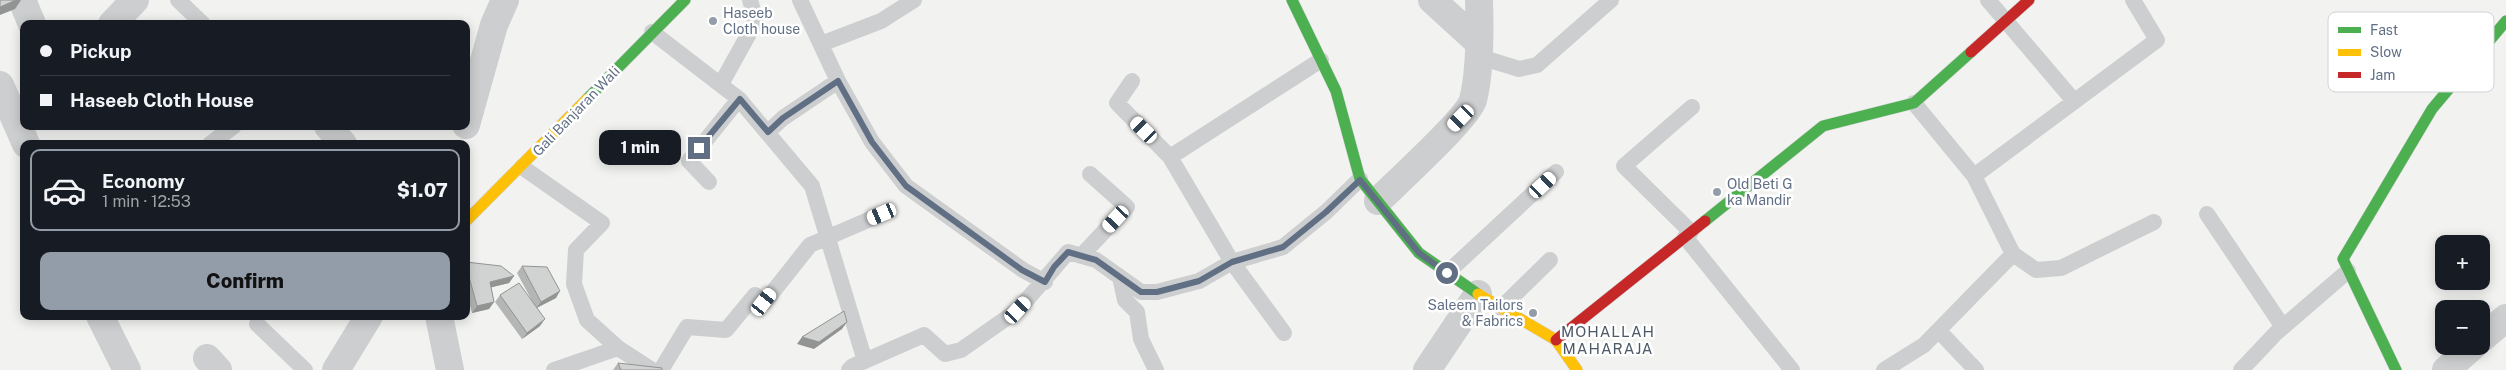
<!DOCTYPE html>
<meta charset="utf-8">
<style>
body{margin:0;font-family:"Public Sans",sans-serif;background:#242831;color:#f1f3f6;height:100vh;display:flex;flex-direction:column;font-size:19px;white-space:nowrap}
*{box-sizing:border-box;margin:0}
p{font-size:16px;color:#9ea1a6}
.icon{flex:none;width:28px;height:28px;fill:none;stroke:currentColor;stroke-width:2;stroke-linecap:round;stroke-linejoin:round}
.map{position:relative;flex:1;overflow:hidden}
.details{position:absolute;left:20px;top:140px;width:450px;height:180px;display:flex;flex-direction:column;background:#171b24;border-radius:10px;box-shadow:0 2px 12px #0003}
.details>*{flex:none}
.top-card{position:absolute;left:20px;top:20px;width:450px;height:110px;border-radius:10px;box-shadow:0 2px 12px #0003;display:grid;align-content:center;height:110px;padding:0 20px;background:#171b24}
.buttons{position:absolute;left:2435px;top:235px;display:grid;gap:10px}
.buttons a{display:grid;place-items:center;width:55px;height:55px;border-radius:10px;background:#171b24;box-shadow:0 2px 12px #0003;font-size:25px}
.end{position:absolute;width:22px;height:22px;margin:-11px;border:6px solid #606f83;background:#fff;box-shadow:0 0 0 2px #fff}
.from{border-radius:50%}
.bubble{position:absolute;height:35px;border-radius:10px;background:#171b24;box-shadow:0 2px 12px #0003;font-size:16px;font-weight:800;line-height:35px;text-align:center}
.car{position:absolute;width:15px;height:30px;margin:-15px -8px;border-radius:6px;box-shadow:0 0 4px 1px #0007;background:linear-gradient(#fff 24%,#345 0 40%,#fff 0 76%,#345 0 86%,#fff 0)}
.top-card b{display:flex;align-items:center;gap:18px;height:48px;font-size:19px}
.top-card b+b{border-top:1px solid #363941}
.top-card i{width:12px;height:12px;background:#f1f3f6}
ul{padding:9px 0 0;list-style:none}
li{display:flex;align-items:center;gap:15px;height:82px;margin:0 10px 8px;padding:0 10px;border:2px solid transparent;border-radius:10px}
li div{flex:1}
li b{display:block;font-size:19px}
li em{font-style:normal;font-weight:800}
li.selected{border-color:#939da9}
li>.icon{width:45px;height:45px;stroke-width:1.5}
.button{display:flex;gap:10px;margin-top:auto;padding:10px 20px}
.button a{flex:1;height:58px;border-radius:10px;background:#939da9;color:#111;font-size:20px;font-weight:800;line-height:58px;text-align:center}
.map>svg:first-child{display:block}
</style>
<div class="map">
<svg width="2506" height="370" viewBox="0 0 2506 370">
<rect width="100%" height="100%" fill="#f2f3f0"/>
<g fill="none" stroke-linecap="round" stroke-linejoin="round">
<g stroke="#ced0d1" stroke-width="12">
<path id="fast" d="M1292 0 1336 91 1360 179 1419 253 1478 294
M587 99 685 0
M1705 221 1823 126 1914 103 1971 52
M2396 370 2343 259 2432 109 2506 21"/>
</g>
<g stroke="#ced0d1" stroke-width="12">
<path id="slow" d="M466 221 587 99
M1478 294 1556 340 1577 370"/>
</g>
<g stroke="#ced0d1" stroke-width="12">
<path id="jam" d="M1971 52 2029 0
M1556 340 1705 221"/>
</g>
<path stroke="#cdcecf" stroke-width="16" d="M178 0 203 24
M800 0 838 81 872 142 906 186 1023 270 1045 282
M1988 0 2074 101
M652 32 739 99 812 186 865 361
M821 44 881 21 914 0
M1477 56 1519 69 1537 65 1611 0
M1132 81 1117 103 1170 157 1321 60
M721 84 756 21 750 0
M1914 103 1974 176 2013 254 2036 270 2061 268 2154 222
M768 132 783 118 838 81
M210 144 234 126
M1170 157 1232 262 1284 333
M522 167 602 223 576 250 574 284 587 320 618 348 652 370
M1974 176 2157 40 2133 0
M709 182 689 161 739 99
M2207 214 2283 327
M1691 232 1624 166 1692 107
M1685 237 1792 370
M1082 255 1127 207 1090 174
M1447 273 1556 172
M1120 277 1125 300 1137 312 1141 339 1156 370
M1501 308 1550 260
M257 324 305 370
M1939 331 1976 370
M554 370 618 348
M661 370 687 327 726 330 755 295 764 303 810 245 882 214
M849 370 853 366 924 335 945 354 961 350 1018 310 1068 252 1096 260 1141 292H1157L1199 281 1232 262 1283 247 1326 212 1360 179
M1884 370 1924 345 2013 254
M2241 370 2276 333 2348 271"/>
<path stroke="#cdcecf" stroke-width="28" d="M22 0 32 24
M1432 0 1478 42
M112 24 135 0
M0 85 26 144
M466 125 494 25 505 0
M328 126 343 144
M1378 201C1395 184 1468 118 1473 100 1480 72 1480 29 1479 0
M100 316 127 370
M439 316 450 370
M2481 339 2506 318
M207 358 218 370
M336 370 369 316
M1427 370 1478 294
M2446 370 2473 346"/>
<use href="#fast" stroke="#4caf50" stroke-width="11"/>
<use href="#slow" stroke="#ffc107" stroke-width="11"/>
<use href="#jam" stroke="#c62828" stroke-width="11"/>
</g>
<path fill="#b4b5b5" d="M466 262 514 276 509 283 491 287 494 302 489 309 472 313 466 291Z
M522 266 556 298 537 308 540 326 522 339 495 302 500 295 531 299 517 273Z
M618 363 662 370H613Z"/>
<path fill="#929493" d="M16 0H21L15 9 0 15V7Z
M514 276 509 283 485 289 490 282Z
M560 291 556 298 536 308 541 302Z
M494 302 489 309 472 313 477 306Z
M545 319 540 326 522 339 527 333Z
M847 322 842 329 814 349 797 344 802 337Z"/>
<path fill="#d1d3d2" stroke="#929493" d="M0 0H16L0 7Z
M466 262 501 266 514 276 490 282 494 302 477 306 466 266Z
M522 266 547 267 560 291 541 302Z
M519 283 545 319 527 333 500 295Z
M844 311 847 322 819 342 802 337Z
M618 363 662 368V370H621Z"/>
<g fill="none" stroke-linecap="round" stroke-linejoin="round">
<path stroke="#606f83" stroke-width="6" d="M699 148 740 99 768 132 783 118 838 81 872 142 906 186 1022 270 1045 282 1054 267 1068 252 1096 260 1141 292H1157L1199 281 1232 262 1283 247 1326 212 1360 180 1419 253 1447 273"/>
</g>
<g fill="#939da9" stroke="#fff" stroke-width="2">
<circle cx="713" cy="21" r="5"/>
<circle cx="1717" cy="192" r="5"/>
<circle cx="1533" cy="313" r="5"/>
</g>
<g text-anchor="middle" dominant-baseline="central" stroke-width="5" stroke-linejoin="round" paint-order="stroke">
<g font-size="14" fill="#606f83" stroke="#fff" text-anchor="start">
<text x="723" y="13">Haseeb<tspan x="723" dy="16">Cloth house</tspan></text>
<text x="1727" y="184">Old Beti G<tspan x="1727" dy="16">ka Mandir</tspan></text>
<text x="1523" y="305" text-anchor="end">Saleem Tailors<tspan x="1523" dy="16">&amp; Fabrics</tspan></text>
</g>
<g font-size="14" fill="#606f83" stroke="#fff">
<text transform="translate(576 111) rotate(-46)">Gali Banjaran Wali</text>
</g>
<g font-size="15" letter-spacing="1" fill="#4e5967" stroke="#fff">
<text x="1608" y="331">MOHALLAH<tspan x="1608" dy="17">MAHARAJA</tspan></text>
</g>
</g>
<rect x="2328" y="12" width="166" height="80" rx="8" fill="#fff" stroke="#cfd4da" stroke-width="1"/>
<rect x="2338" y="27" width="23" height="6" fill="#4caf50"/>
<rect x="2338" y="49" width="23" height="7" fill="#ffc107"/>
<rect x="2338" y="72" width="23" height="6" fill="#c62828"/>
<g font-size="14" fill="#606f83">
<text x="2370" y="35">Fast</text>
<text x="2370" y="57">Slow</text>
<text x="2370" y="80">Jam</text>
</g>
</svg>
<div class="buttons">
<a>+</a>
<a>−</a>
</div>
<i class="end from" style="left:1447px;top:273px"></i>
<i class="end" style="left:699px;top:148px"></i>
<div class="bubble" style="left:599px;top:130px;width:82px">1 min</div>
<i class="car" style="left:1461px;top:118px;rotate:224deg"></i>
<i class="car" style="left:1144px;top:130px;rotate:315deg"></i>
<i class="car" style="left:1543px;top:185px;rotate:47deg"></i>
<i class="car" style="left:882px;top:214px;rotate:247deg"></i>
<i class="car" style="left:1116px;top:219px;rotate:223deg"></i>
<i class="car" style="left:764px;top:302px;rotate:38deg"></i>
<i class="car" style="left:1018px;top:310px;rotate:43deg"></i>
<div class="top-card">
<b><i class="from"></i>Pickup</b>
<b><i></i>Haseeb Cloth House</b>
</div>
<section class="details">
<ul>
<li class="selected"><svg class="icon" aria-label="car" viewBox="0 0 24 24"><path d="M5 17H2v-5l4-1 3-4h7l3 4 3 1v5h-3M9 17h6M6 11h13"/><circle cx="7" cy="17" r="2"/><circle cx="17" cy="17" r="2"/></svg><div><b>Economy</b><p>1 min · 12:53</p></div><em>$1.07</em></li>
</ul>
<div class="button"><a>Confirm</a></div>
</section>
</div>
